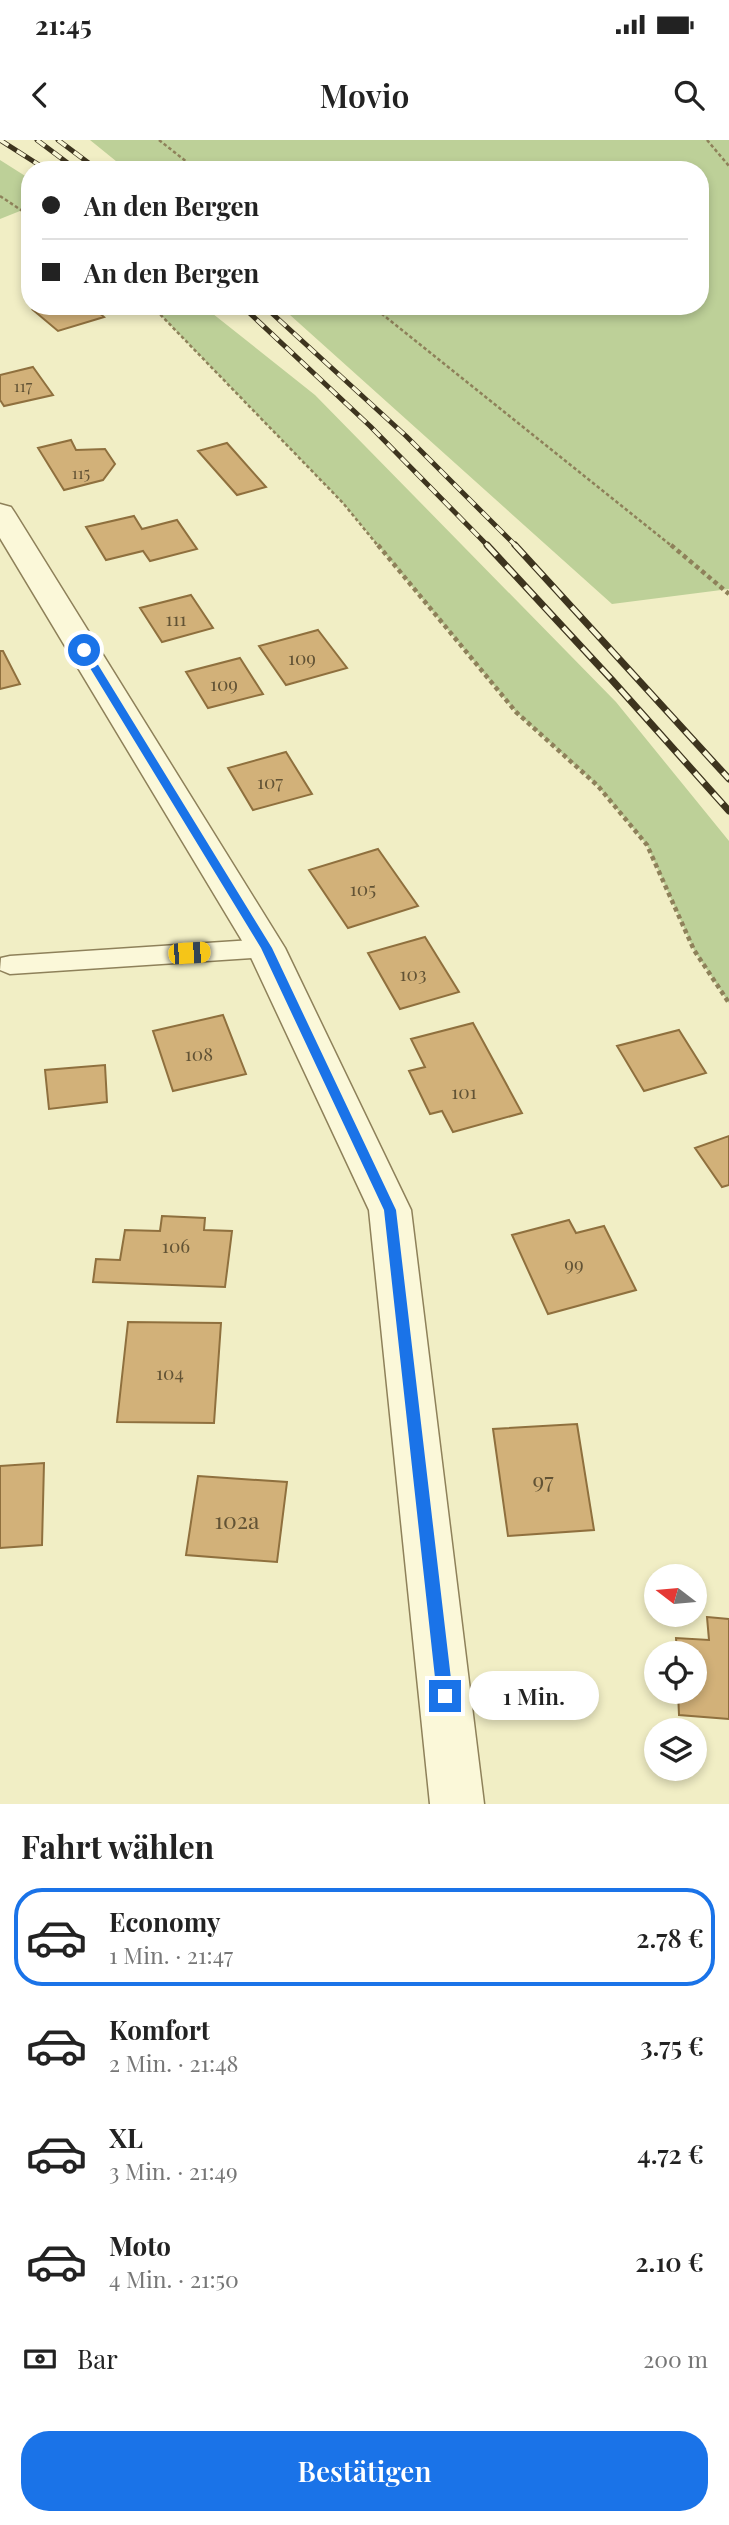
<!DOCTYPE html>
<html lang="de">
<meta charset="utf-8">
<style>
body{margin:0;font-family:"Playfair Display",serif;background:#f2f2f2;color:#222;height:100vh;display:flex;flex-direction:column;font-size:26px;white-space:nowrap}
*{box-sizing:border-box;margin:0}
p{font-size:23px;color:#767676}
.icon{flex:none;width:38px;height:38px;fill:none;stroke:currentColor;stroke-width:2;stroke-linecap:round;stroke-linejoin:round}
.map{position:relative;height:1664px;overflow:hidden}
.sheet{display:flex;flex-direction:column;background:#fff;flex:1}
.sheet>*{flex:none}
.top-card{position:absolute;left:21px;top:21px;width:688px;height:154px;border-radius:28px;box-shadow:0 4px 10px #0003;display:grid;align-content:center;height:154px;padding:0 21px;background:#fff}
.needle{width:46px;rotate:286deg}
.controls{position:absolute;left:644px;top:1424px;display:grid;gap:14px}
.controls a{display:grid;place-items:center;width:63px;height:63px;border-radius:50%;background:#fff;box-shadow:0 4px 10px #0003;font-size:35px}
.end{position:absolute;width:32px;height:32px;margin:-16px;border:9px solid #1a73e8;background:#fff;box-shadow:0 0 0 4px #fff}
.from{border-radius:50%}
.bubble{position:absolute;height:49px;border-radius:24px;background:#fff;box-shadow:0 4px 10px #0003;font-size:23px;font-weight:600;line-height:49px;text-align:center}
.car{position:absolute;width:21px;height:42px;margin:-21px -10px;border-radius:9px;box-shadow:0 0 5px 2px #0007;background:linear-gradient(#f5c518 24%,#345 0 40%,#f5c518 0 76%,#345 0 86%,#f5c518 0)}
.top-card b{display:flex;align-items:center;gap:24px;height:66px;font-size:26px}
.top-card b+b{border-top:2px solid #e0e0e0}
.top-card i{width:18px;height:18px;background:#222}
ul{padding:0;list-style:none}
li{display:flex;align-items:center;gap:21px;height:98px;margin:0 14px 10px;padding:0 7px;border:4px solid transparent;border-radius:28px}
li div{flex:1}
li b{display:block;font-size:26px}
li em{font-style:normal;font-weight:600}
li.active{border-color:#1a73e8}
li>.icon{width:63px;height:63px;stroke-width:1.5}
h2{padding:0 21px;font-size:32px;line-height:84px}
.pay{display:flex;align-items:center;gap:18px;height:77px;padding:0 21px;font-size:26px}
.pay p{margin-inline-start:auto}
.primary-button{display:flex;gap:14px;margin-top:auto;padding:14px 21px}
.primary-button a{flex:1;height:80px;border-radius:28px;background:#1a73e8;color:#fff;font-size:28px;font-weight:600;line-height:80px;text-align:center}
.status{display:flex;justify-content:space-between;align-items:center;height:49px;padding:0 35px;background:#fff;direction:ltr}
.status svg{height:19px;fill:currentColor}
header{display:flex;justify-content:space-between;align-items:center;height:91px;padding:0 21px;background:#fff;font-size:32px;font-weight:600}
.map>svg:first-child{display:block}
</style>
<div class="status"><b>21:45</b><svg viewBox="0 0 49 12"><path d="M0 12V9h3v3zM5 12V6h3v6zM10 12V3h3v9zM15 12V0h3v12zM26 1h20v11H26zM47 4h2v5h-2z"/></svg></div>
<header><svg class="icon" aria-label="back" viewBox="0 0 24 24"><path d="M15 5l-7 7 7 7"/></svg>Movio<svg class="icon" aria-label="search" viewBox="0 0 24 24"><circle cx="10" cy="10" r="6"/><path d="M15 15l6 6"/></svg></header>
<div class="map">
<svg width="729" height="1664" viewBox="0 0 729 1664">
<rect width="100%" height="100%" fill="#f1eec5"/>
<path fill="#bdd098" d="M90 0H729V449L612 464 280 166H700V30H127Z
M0 20 30 39V78L20 71 0 79Z
M152 166H203L315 255 616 562 729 701V863L694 810 647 705 598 646 516 572 343 363Z"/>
<path fill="#d2b179" stroke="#8f703e" stroke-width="2" d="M46 166H91L104 177 58 191 33 170Z
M33 227 53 255 4 266 0 260V235Z
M71 300 76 310 105 309 115 324 103 340 64 350 38 308Z
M227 303 266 347 237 355 198 311Z
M134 376 142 389 177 380 197 409 150 421 143 411 106 420 86 387Z
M191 455 213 488 162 502 140 468Z
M318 490 347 528 286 545 259 506Z
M0 511H3L20 544 0 549Z
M240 518 263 554 208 568 186 532Z
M286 612 312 654 253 670 228 628Z
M378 709 418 766 348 788 309 730Z
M425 797 459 852 400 869 368 813Z
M223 875 246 934 173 951 153 891Z
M473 883 522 973 453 992 442 971 430 974 409 931 425 927 411 899Z
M679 890 706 933 644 951 617 906Z
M105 925 107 962 49 969 45 930Z
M729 996V1045L722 1047 695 1008Z
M162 1076 205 1078 204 1090 232 1091 225 1147 93 1142 96 1119 120 1120 125 1090 160 1091Z
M569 1080 576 1093 604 1086 636 1150 548 1174 512 1095Z
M128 1182 221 1183 214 1283 117 1282Z
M577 1284 594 1390 508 1396 493 1289Z
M44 1323 42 1405 0 1408V1326Z
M198 1336 287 1342 277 1422 186 1415Z
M707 1477 729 1479V1579L679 1575 678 1552H695V1514H677L676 1498 709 1500Z"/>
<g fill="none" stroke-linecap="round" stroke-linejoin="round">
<g stroke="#8e815a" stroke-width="3">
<path id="service" d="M266 799 275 802 279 808 275 814 266 817 10 834 0 830 1 818 10 816Z"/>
</g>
<g stroke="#8e815a" stroke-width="3">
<path id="minor" d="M0 364 11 367 15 373 285 808 411 1070 484 1664H430L369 1070 247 809 0 398Z"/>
</g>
<path stroke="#8e815a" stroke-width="2.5" stroke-dasharray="3.5 2.5" stroke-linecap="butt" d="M159 0 197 30
M707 0 729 26
M0 56 30 76
M152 166 343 363 379 407
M372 166 673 407"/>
<path stroke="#8e815a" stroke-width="4.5" stroke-dasharray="4.5 3.5" stroke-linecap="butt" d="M378 405 516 572 598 646 647 705 694 810 729 863
M671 405 729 454"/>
<use href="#service" fill="#fbf8d9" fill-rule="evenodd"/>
<use href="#minor" fill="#fbf8d9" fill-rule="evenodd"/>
<g stroke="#3d341e" stroke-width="5">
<path id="rail-far1" d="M0 0 47 30
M37 0 77 30
M58 0 98 30
M242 166 370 286 489 407
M264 166 406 296 517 407"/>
</g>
<g stroke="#3d341e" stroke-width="7">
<path id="rail" d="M487 405 612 540 729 671
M515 405 729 639"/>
</g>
<use href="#rail-far1" stroke="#f8f6d5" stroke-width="3.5" stroke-dasharray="10" stroke-linecap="butt"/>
<use href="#rail" stroke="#f8f6d5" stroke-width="4.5" stroke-dasharray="14" stroke-linecap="butt"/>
</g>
<path fill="#1a73e8" d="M81 508 89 510 272 808 396 1070 453 1556 450 1561 445 1563 440 1561 437 1556 384 1070 261 808 79 510Z"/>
<g text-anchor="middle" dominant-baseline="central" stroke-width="5" stroke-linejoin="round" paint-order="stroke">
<g font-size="16" fill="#625335">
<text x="23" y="245">117</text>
<text x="81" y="332">115</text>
</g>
<g font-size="19" fill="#625335">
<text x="176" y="478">111</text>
<text x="302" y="517">109</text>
<text x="224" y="543">109</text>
<text x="270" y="641">107</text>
<text x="363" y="748">105</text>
<text x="413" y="833">103</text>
<text x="199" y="913">108</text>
<text x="464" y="951">101</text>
<text x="176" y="1105">106</text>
<text x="574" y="1123">99</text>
<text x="170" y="1232">104</text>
</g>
<g font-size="23" fill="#625335">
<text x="543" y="1339">97</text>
<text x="237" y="1379">102a</text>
</g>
</g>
</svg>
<div class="controls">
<a><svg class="needle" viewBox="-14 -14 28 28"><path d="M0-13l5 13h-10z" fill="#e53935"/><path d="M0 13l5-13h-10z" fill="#767676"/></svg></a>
<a><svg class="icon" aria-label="locate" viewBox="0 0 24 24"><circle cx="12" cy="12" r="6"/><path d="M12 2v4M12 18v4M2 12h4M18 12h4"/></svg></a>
<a><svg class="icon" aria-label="layers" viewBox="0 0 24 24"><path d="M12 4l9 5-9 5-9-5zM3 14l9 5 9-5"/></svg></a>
</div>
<i class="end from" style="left:84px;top:510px"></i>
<i class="end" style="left:445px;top:1556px"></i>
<div class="bubble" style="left:469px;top:1531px;width:130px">1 Min.</div>
<i class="car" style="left:189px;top:813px;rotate:86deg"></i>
<div class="top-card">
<b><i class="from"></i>An den Bergen</b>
<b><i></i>An den Bergen</b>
</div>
</div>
<section class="sheet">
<h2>Fahrt wählen</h2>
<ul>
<li class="active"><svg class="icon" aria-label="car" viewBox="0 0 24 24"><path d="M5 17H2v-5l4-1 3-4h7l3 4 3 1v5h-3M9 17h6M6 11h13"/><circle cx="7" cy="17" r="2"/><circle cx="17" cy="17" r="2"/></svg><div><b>Economy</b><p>1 Min. · 21:47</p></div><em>2.78 €</em></li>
<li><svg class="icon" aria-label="car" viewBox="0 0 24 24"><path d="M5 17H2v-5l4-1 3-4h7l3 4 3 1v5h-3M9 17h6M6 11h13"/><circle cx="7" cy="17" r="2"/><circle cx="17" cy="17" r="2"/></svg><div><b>Komfort</b><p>2 Min. · 21:48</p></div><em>3.75 €</em></li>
<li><svg class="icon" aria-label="car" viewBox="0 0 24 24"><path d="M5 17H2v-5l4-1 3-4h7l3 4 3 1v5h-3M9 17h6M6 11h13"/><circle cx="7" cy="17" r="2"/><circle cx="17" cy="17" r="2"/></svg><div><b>XL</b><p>3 Min. · 21:49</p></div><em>4.72 €</em></li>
<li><svg class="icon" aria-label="car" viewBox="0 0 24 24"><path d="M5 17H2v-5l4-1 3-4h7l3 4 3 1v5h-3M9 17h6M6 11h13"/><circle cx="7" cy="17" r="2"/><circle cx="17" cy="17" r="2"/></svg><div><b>Moto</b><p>4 Min. · 21:50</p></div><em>2.10 €</em></li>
</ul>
<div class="pay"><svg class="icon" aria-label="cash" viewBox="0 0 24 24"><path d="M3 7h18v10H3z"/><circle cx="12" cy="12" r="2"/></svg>Bar<p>200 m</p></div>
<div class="primary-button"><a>Bestätigen</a></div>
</section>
